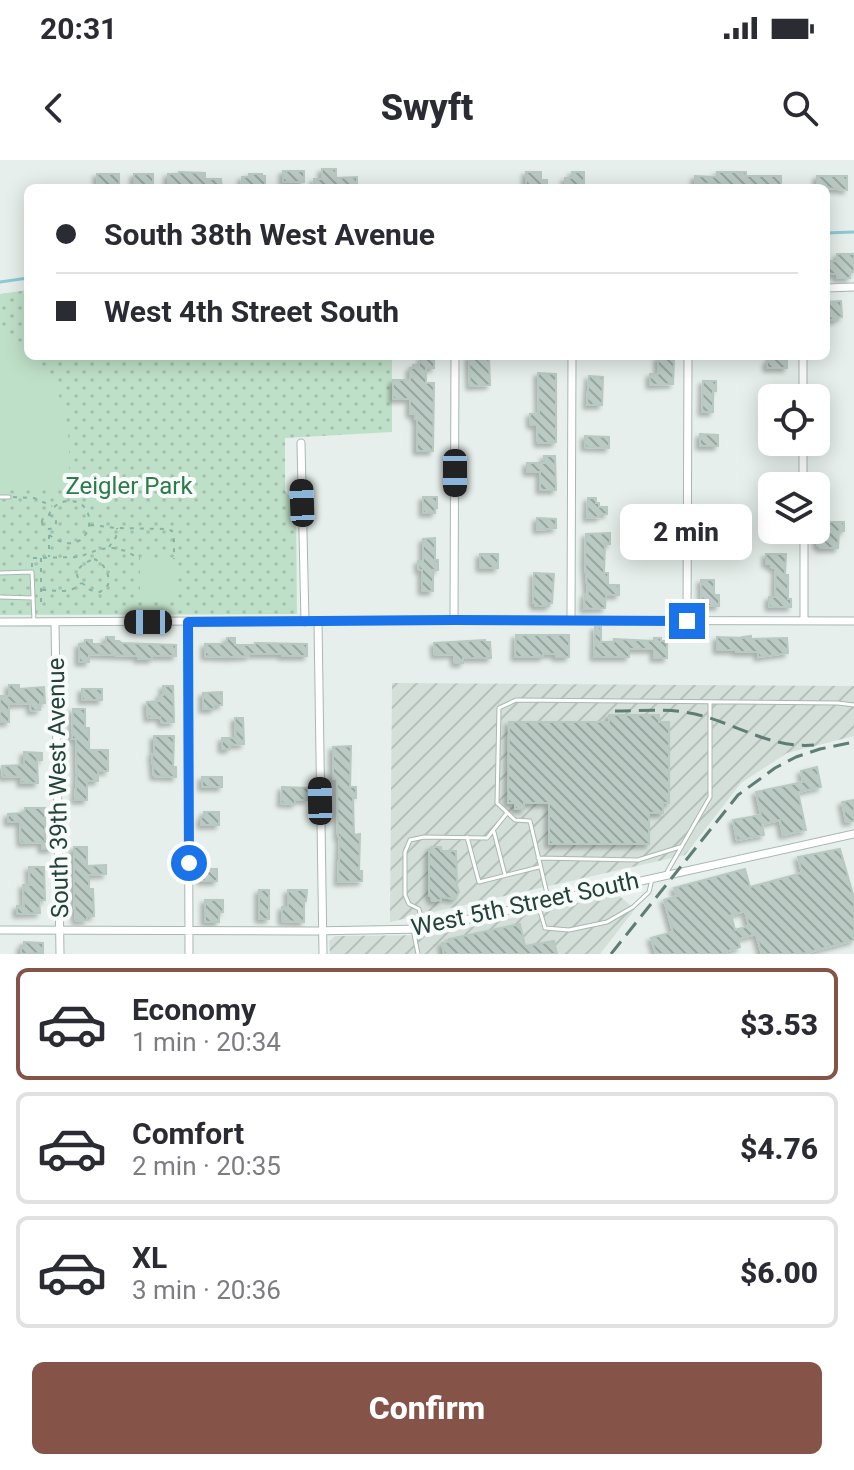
<!DOCTYPE html>
<meta charset="utf-8">
<style>
body{margin:0;font-family:Roboto,sans-serif;background:#f2f2f3;color:#2b2b33;height:100vh;display:flex;flex-direction:column;font-size:30px;white-space:nowrap}
*{box-sizing:border-box;margin:0}
p{font-size:26px;color:#7c7c81}
.icon{flex:none;width:44px;height:44px;fill:none;stroke:currentColor;stroke-width:2;stroke-linecap:round;stroke-linejoin:round}
.map{position:relative;height:794px;overflow:hidden}
.sheet{display:flex;flex-direction:column;background:#fff;flex:1}
.sheet>*{flex:none}
.top-card{position:absolute;left:24px;top:24px;width:806px;height:176px;border-radius:12px;box-shadow:0 4px 20px #0003;display:grid;align-content:center;height:176px;padding:0 32px;background:#fff}
.fabs{position:absolute;left:758px;top:224px;display:grid;gap:16px}
.fabs a{display:grid;place-items:center;width:72px;height:72px;border-radius:12px;background:#fff;box-shadow:0 4px 20px #0003;font-size:40px}
.end{position:absolute;width:36px;height:36px;margin:-18px;border:10px solid #1a73e8;background:#fff;box-shadow:0 0 0 4px #fff}
.from{border-radius:50%}
.bubble{position:absolute;height:56px;border-radius:12px;background:#fff;box-shadow:0 4px 20px #0003;font-size:26px;font-weight:800;line-height:56px;text-align:center}
.car{position:absolute;width:24px;height:48px;margin:-24px -12px;border-radius:10px;box-shadow:0 0 6px 2px #0007;background:linear-gradient(#222 24%,#8ab4d8 0 40%,#222 0 76%,#8ab4d8 0 86%,#222 0)}
.top-card b{display:flex;align-items:center;gap:28px;height:76px;font-size:30px}
.top-card b+b{border-top:2px solid #e1e1e2}
.top-card i{width:20px;height:20px;background:#2b2b33}
ul{padding:14px 0 0;list-style:none}
li{display:flex;align-items:center;gap:24px;height:112px;margin:0 16px 12px;padding:0 16px;border:4px solid #e1e1e2;border-radius:12px}
li div{flex:1}
li b{display:block;font-size:30px}
li em{font-style:normal;font-weight:800}
li.current{border-color:#855347}
li>.icon{width:72px;height:72px;stroke-width:1.5}
.cta{display:flex;gap:16px;margin-top:auto;padding:16px 32px}
.cta a{flex:1;height:92px;border-radius:12px;background:#855347;color:#fff;font-size:32px;font-weight:800;line-height:92px;text-align:center}
.status{display:flex;justify-content:space-between;align-items:center;height:56px;padding:0 40px;background:#fff;direction:ltr}
.status svg{height:22px;fill:currentColor}
header{display:flex;justify-content:space-between;align-items:center;height:104px;padding:0 32px;background:#fff;font-size:36px;font-weight:800}
.map>svg:first-child{display:block}
</style>
<div class="status"><b>20:31</b><svg viewBox="0 0 49 12"><path d="M0 12V9h3v3zM5 12V6h3v6zM10 12V3h3v9zM15 12V0h3v12zM26 1h20v11H26zM47 4h2v5h-2z"/></svg></div>
<header><svg class="icon" aria-label="back" viewBox="0 0 24 24"><path d="M15 5l-7 7 7 7"/></svg>Swyft<svg class="icon" aria-label="search" viewBox="0 0 24 24"><circle cx="10" cy="10" r="6"/><path d="M15 15l6 6"/></svg></header>
<div class="map">
<svg width="854" height="794" viewBox="0 0 854 794">
<defs>
<pattern id="industrial-furrows" width="10" height="10" patternUnits="userSpaceOnUse" patternTransform="scale(2)"><rect width="10" height="10" fill="#d4dfda"/><path d="M-1 1l2-2M0 10L10 0M9 11l2-2" fill="none" stroke="#b6c1bc"/></pattern>
<pattern id="park-dots" width="8" height="8" patternUnits="userSpaceOnUse" patternTransform="scale(2)"><rect width="8" height="8" fill="#bfe0c8"/><path d="M2 2h.1M6 6h.1" fill="none" stroke="#a4c1ad" stroke-width="1.8" stroke-linecap="round"/></pattern>
<pattern id="building-back-hatch" width="6" height="6" patternUnits="userSpaceOnUse" patternTransform="scale(2)"><rect width="6" height="6" fill="#bbcac4"/><path d="M-1 5l2 2M0 0l6 6M5-1l2 2" fill="none" stroke="#98a6a0"/></pattern>
<filter id="shadow"><feDropShadow dx="-3.5" dy="3.5" stdDeviation="2" flood-color="#0004"/></filter>
</defs>
<rect width="100%" height="100%" fill="#e6efeb"/>
<path fill="url(#industrial-furrows)" d="M392 523 854 526V576L787 593 741 623 685 695 390 762Z
M617 734 635 749 600 794H330L329 781 335 776 436 775Z"/>
<path fill="url(#park-dots)" d="M28 130V196H392V272L285 278V331L296 344 297 454 0 455V134Z"/>
<path fill="#bfe0c8" d="M0 168 28 189V196H34C70 240 71 272 68 327H0Z
M140 399H177L178 438H140Z"/>
<g fill="none" stroke-linecap="round" stroke-linejoin="round">
<path stroke="#8ec9d4" stroke-width="3" d="M826 73 854 72
M0 122 28 118"/>
</g>
<path fill="url(#building-back-hatch)" stroke="#b8c9c2" stroke-width="2" fill-rule="evenodd" filter="url(#shadow)" d="M322 9H336V18L357 17V28H313L314 19H322Z
M283 11H304V22H283Z
M179 12 205 13V19H221L222 28H168V14H179Z
M526 12H541V20H547V28H526Z
M572 12H584V26H565V18H572Z
M717 12H746V16H781V28H727V25L695 23V16L717 17Z
M97 14H119V28H98Z
M134 14H153V27H134Z
M249 14H262V16H265V28H241L242 17H249Z
M817 16H847V30L817 27Z
M837 94H854V112H850V118H837V114H826V101H837Z
M841 141 842 157H837V160H829V158H826V142Z
M422 196H434V208H426V223H434L433 291H417V259H415V254H410V239H393V220H410V208H413V205H419V202H422Z
M469 196 489 197 490 225 470 226Z
M784 196 785 200H787V208H767V201H770V197Z
M658 197H671V199H674L673 224 650 225V214H658Z
M538 213 556 214V282L553 283H538L537 265H531L530 254 539 253Z
M589 216 603 217 602 245H587Z
M703 221H716V231H713V252H702Z
M700 274 718 275V286H700Z
M585 276 609 277V288L585 287Z
M544 296H555L556 330H540V312H527V303H544Z
M423 337H437V348H435V353H423Z
M588 338H596V343H599V347H607V354H600V357L587 358Z
M537 358 556 359V368L537 370Z
M817 362H844V371H839L838 388H820V386L817 385Z
M610 373V384H605L604 413H608V425H619V435H606L605 448 584 449 585 434H588L585 403 586 374Z
M435 378V400H438V410H433V431H422V410H419L418 401H423V379Z
M480 394H498V408H480Z
M766 394H786L785 415H788V439H791V447H769V437H775L776 408 771 407V404H766Z
M534 413 554 414 552 443H549V446H535V443H533Z
M701 420H714V435H719V446H702Z
M595 467H601V482H614V479L654 481V478H661V481H667V498H654V489H629V497H594Z
M516 475H569V497H556V494H543V497H515Z
M751 476V479L787 478 788 493 758 497V492H736V490H717V477L744 478 743 477Z
M106 477H114V481H119L122 483 176 485V496H152V499H138V496L89 494V502H79V484H85V480H92V484H106Z
M227 478H235V485H255V483L307 484V496H282V494H249V496L230 497 205 496V484H227Z
M485 480V482H490L491 498H463V503H455L454 494 435 495 434 483Z
M9 525H19V529L44 527 45 543H40V550L31 551 30 543 9 544V562H0V536H9Z
M163 526H173L174 562 162 563 160 557 148 558 147 542 160 541 159 535H163Z
M82 529H102V540H82Z
M222 532V545H214V549H203V533Z
M73 549H85V568H89V590H108V611H98V621H87V640H75L77 616 76 579H72Z
M609 555H659V562H669V643H663V653H649V684H549V643H524V649H515V643H508L509 562H609Z
M235 558H243L244 584 229 585 230 589H222V578H236Z
M154 576H174L173 607H176V617L154 616 152 594H154Z
M351 586 350 627H356V638H353L354 675 360 674 359 711H362V721L338 722 340 677H338L337 619H333V587Z
M24 592 42 593V600H37L38 623H21V616L3 617 2 606 24 605Z
M817 607 821 627 798 632 806 670 783 675 780 660 762 664 764 675 737 680 733 660 761 655 756 632 803 622 801 611Z
M202 617H222V627H202Z
M282 627 309 628 308 640H295V644L281 643Z
M854 640V661L846 662 842 642Z
M25 648H45V680H52V689H42V682L21 683 20 662H8V654L25 653Z
M204 652H219V665H201V657H204Z
M74 687H87V706L106 705V714L89 715V729H93L94 756H87V760L76 761 74 739Z
M431 687H441V691H456L457 726 459 732 455 739 441 737V740L432 741 431 736H429V691H431Z
M840 689 854 738V780L802 794H762L756 774 738 779 740 787 725 792V794H656L651 778 673 772 664 740 677 736 674 728 745 709 750 727 802 713 798 697ZM745 751 749 766 735 770 731 755Z
M29 707H44L45 740H39L40 753 17 754V746H24L23 725H30Z
M200 709H217V721H201Z
M259 730H269V759H259Z
M288 730H307L306 741H304V762L282 761V747H288Z
M205 740H223V752H219V762H205Z
M520 764 525 786 554 781 557 794H444L442 783 449 782V779Z
M24 782 43 783V793L21 794V786H24Z"/>
<g fill="none" stroke-linecap="round" stroke-linejoin="round">
<g stroke="#a8b8b2" stroke-width="5">
<path id="service" d="M0 337H9
M0 413 32 412 34 462
M0 437 33 438
M494 672 505 715
M467 677 479 722 539 707
M538 698 638 700 680 687
M667 712 710 637V543
M548 738 530 661 515 660 497 643 499 548 516 540C624 540 731 543 838 543L854 545
M538 744 545 768 569 770 607 762 633 747 649 732 652 719
M423 766 419 749 409 744 405 735V692L410 680 424 677 487 678 507 653
M413 769 418 794"/>
</g>
<g stroke="#a8b8b2" stroke-width="9">
<path id="minor" d="M826 128 854 127
M803 196V238
M803 282V326
M301 283 305 462
M804 370V461
M454 460 455 196
M571 460 572 196
M687 461 688 196
M0 462 454 460 854 461
M55 462 60 794
M188 462 189 794
M318 462 323 794
M0 770 310 771 424 769 854 674"/>
</g>
<path stroke="#86b3a5" stroke-width="2" stroke-dasharray="4 6" stroke-linecap="butt" d="M13 337 34 338 52 346
M42 362a7 7 0 1 1 14 0a7 7 0 1 1-14 0Z
M90 365 117 368 168 369 172 371 174 380V399
M49 375C54 378 60 382 66 383 95 387 98 340 69 341 59 341 53 347 49 354
M49 375V397
M109 387 116 377 117 368
M41 398V448
M94 399C103 402 111 415 108 425L100 432 90 430C87 426 84 425 81 422 70 411 85 402 94 399Z
M32 407V398L79 397 100 389 113 388 126 391 140 399
M42 430C58 430 69 435 81 423"/>
<use href="#service" stroke="#fff" stroke-width="3"/>
<use href="#minor" stroke="#fff" stroke-width="7"/>
<path stroke="#5f7d75" stroke-width="3" stroke-dasharray="16 8" stroke-linecap="butt" d="M615 551C641 551 669 548 695 554 735 563 771 589 814 585
M611 794 738 635 775 608 796 597 820 589 854 582"/>
</g>
<g fill="none" stroke-linecap="round" stroke-linejoin="round">
<path stroke="#1a73e8" stroke-width="10" d="M189 703 188 462 454 460 687 461"/>
</g>
<g text-anchor="middle" dominant-baseline="central" stroke-width="8" stroke-linejoin="round" paint-order="stroke">
<g font-size="24" fill="#2d7a4b" stroke="#f7fbf9">
<text x="129" y="326">Zeigler Park</text>
</g>
<g font-size="24" fill="#24423a" stroke="#f7fbf9">
<text transform="translate(58 628) rotate(-91)">South 39th West Avenue</text>
<text transform="translate(525 744) rotate(-12)">West 5th Street South</text>
</g>
</g>
</svg>
<div class="fabs">
<a><svg class="icon" aria-label="locate" viewBox="0 0 24 24"><circle cx="12" cy="12" r="6"/><path d="M12 2v4M12 18v4M2 12h4M18 12h4"/></svg></a>
<a><svg class="icon" aria-label="layers" viewBox="0 0 24 24"><path d="M12 4l9 5-9 5-9-5zM3 14l9 5 9-5"/></svg></a>
</div>
<i class="end from" style="left:189px;top:703px"></i>
<i class="end" style="left:687px;top:461px"></i>
<div class="bubble" style="left:620px;top:344px;width:132px">2 min</div>
<i class="car" style="left:455px;top:313px;rotate:180deg"></i>
<i class="car" style="left:302px;top:343px;rotate:358deg"></i>
<i class="car" style="left:148px;top:462px;rotate:270deg"></i>
<i class="car" style="left:320px;top:641px;rotate:359deg"></i>
<div class="top-card">
<b><i class="from"></i>South 38th West Avenue</b>
<b><i></i>West 4th Street South</b>
</div>
</div>
<section class="sheet">
<ul>
<li class="current"><svg class="icon" aria-label="car" viewBox="0 0 24 24"><path d="M5 17H2v-5l4-1 3-4h7l3 4 3 1v5h-3M9 17h6M6 11h13"/><circle cx="7" cy="17" r="2"/><circle cx="17" cy="17" r="2"/></svg><div><b>Economy</b><p>1 min · 20:34</p></div><em>$3.53</em></li>
<li><svg class="icon" aria-label="car" viewBox="0 0 24 24"><path d="M5 17H2v-5l4-1 3-4h7l3 4 3 1v5h-3M9 17h6M6 11h13"/><circle cx="7" cy="17" r="2"/><circle cx="17" cy="17" r="2"/></svg><div><b>Comfort</b><p>2 min · 20:35</p></div><em>$4.76</em></li>
<li><svg class="icon" aria-label="car" viewBox="0 0 24 24"><path d="M5 17H2v-5l4-1 3-4h7l3 4 3 1v5h-3M9 17h6M6 11h13"/><circle cx="7" cy="17" r="2"/><circle cx="17" cy="17" r="2"/></svg><div><b>XL</b><p>3 min · 20:36</p></div><em>$6.00</em></li>
</ul>
<div class="cta"><a>Confirm</a></div>
</section>
